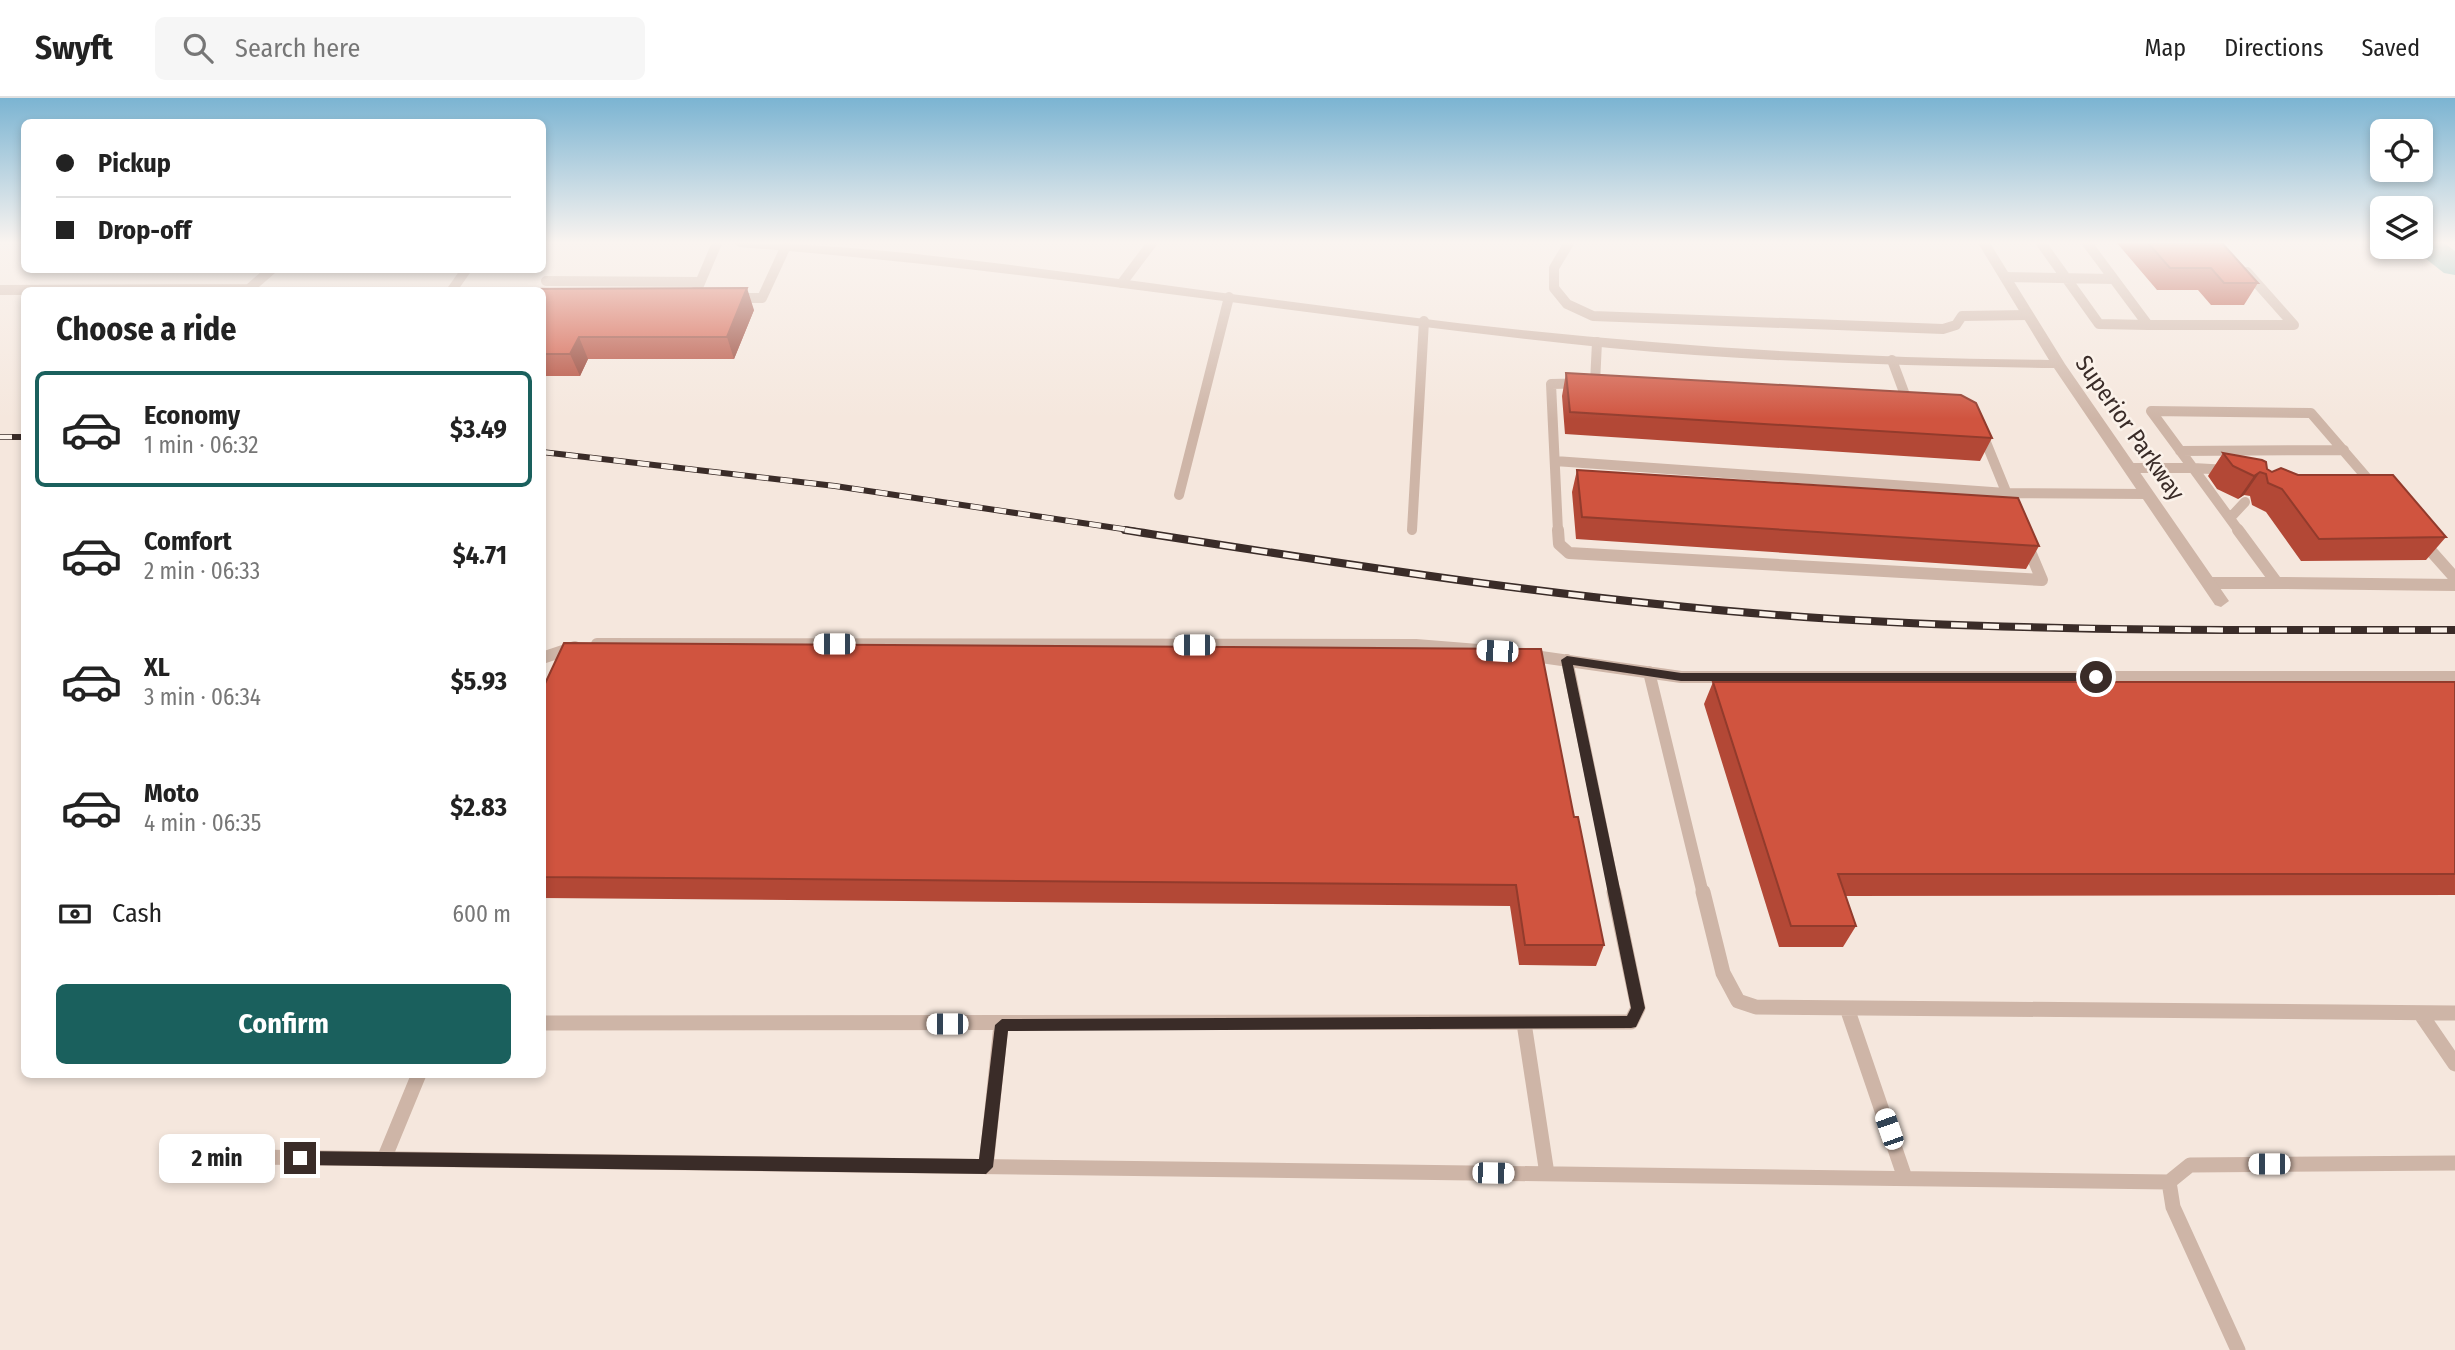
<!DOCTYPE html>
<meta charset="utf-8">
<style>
body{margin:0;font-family:"Fira Sans Condensed",sans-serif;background:#f6f6f6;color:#222;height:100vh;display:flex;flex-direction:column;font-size:26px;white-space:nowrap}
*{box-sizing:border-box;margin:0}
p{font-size:23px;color:#767676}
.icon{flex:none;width:38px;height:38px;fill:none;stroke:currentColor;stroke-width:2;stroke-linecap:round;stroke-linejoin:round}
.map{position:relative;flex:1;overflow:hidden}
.drawer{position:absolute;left:21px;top:189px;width:525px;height:791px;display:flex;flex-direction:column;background:#fff;border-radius:10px;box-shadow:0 4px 10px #0003}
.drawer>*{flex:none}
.banner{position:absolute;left:21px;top:21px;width:525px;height:154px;border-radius:10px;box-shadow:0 4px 10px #0003;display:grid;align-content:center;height:154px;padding:0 35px;background:#fff}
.controls{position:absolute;left:2370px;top:21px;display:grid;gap:14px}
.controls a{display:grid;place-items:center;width:63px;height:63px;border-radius:10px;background:#fff;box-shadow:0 4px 10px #0003;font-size:35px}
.end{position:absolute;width:32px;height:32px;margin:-16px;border:9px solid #3a2c28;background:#fff;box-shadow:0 0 0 4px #fff}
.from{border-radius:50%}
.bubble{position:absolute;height:49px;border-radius:10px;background:#fff;box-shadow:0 4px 10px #0003;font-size:23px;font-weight:700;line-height:49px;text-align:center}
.car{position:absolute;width:21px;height:42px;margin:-21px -10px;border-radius:9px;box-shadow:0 0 5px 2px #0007;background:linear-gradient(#fff 24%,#345 0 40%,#fff 0 76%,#345 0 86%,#fff 0)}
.banner b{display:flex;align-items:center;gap:24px;height:66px;font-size:26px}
.banner b+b{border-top:2px solid #e0e0e0}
.banner i{width:18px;height:18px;background:#222}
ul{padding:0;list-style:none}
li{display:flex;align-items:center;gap:21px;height:116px;margin:0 14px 10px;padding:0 21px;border:4px solid transparent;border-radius:10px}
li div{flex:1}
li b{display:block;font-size:26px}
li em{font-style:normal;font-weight:700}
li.active{border-color:#1a605d}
li>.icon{width:63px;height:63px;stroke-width:1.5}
h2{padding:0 35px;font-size:32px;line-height:84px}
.pay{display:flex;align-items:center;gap:18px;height:77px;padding:0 35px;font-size:26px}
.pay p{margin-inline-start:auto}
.cta{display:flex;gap:14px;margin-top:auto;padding:14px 35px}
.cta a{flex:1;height:80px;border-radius:10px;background:#1a605d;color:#fff;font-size:28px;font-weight:700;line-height:80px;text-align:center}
header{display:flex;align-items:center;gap:42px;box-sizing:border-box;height:98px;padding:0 35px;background:#fff;border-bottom:2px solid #e0e0e0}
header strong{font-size:33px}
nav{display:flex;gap:38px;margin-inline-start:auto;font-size:24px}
.search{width:490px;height:63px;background:#f6f6f6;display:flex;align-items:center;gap:18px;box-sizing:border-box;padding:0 24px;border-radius:10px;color:#767676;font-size:26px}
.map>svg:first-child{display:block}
</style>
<header>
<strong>Swyft</strong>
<div class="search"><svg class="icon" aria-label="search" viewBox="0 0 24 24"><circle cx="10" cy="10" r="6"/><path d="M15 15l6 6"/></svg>Search here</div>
<nav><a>Map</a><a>Directions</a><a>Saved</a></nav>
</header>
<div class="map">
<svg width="2455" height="1252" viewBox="0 0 2455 1252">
<rect width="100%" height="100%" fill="#f5e7dd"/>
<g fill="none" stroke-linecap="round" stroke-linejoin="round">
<path fill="#79b4b1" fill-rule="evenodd" d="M2420 145H2444L2455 153V177L2444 175 2411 149H2420Z"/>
<path stroke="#ceb5a7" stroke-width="10" d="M1569 145 1554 170V190L1567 206 1593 218 1943 231 1956 227 1962 218 2028 217
M2041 145 2099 226 2148 227
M2087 145 2148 227H2294L2247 174
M2005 179 2113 181
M546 183 700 184
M1122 185 1152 145
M0 192 249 191 271 172
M698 199H694L717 145
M733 200H762L786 148
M1892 262 1908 305
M1595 285 1597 244
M2180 353 2344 352
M1555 363 2006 395 2147 396
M2129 370H2193L2239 433
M2228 372 2193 370 2151 313 2311 315 2374 388
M1179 397 1229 199
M2230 420 2245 404
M1412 432 1424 223
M1558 433 1551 286 1595 285 1922 306C1946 308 1965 313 1981 332L2022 433"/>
<path stroke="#ceb5a7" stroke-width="12" d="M1558 432 1559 446 1569 455 2042 482 2021 432
M2423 444 2455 480
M2209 485H2277L2238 432
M2277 485 2455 487
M597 546 1416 547 1478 552
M1527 557 1681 579H2455
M542 560 575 549
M1567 562 1615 796
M1649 574 1703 796"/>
<path stroke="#ceb5a7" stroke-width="15" d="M1703 794 1723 875 1738 903 1756 909 2455 915
M1847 910 1905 1080
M2420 915 2455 966
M542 925 1631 924 1638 910 1614 794
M1524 925 1547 1076
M245 1059 2169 1084
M384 1061 419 976
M986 1069 1001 927
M2238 1252 2173 1109 2169 1084 2190 1067 2455 1065"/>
<path fill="#ceb5a7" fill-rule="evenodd" d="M733 145C826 145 919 156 1011 167 1139 183 1266 201 1393 217 1611 245 1829 260 2049 262L1978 145H1990L2065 266 2229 503 2221 509 2215 507 2054 270C1906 268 1757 264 1610 250 1319 221 1031 171 739 149Z
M460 172H472L458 192H446Z"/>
<g stroke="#3a2c28" stroke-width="6">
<path id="rail-far1" d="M0 339H24
M542 354 835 388 1136 433"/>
</g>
<g stroke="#3a2c28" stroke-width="8">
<path id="rail" d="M1125 432C1350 467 1576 503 1804 519 2021 534 2238 532 2455 532"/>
</g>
<use href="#rail-far1" stroke="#fbf2ea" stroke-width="4.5" stroke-dasharray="12" stroke-linecap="butt"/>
<use href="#rail" stroke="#fbf2ea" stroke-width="5" stroke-dasharray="16" stroke-linecap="butt"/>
</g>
<path fill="#b34836" d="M2117 145H2222L2258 185 2244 207H2211L2198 192H2157Z
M542 192 754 212 734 261H588L580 278H542Z
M1566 275 1992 340 1980 363 1565 336 1562 298Z
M2223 355 2267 371 2272 374 2446 439 2426 462 2301 463 2266 414 2252 407 2250 398 2244 397 2238 401 2217 391 2208 378Z
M1577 372 2039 448 2026 471 1576 441 1572 394Z
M1713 584H2455V797L1845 798 1856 828 1843 849H1779L1704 606Z
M542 592 1574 719 1604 847 1596 868 1519 867 1510 808 542 800Z"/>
<path fill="#923b2c" d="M747 190 754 212 734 261 727 239Z
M579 239 588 261 580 278 570 256Z
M2260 374 2244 397 2238 401 2254 378Z"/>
<path fill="#d0543f" stroke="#923b2c" stroke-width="2" d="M2148 145H2222L2258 185H2224L2211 170H2170Z
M747 190 727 239H579L570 256H542V192H503V191Z
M1566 275 1961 297 1976 305 1992 340 1570 314Z
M2223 355 2262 362 2266 364 2267 371 2272 374 2281 370 2298 377H2393L2446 439 2319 441 2282 391 2268 385 2266 376 2260 374 2254 378 2233 368Z
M1577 372 2018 400 2039 448 1582 419Z
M564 545 1541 551 1574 719H1578L1604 847H1525L1516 787 542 779V592Z
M1713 584H2455V776H1838L1856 828H1791Z"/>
<linearGradient id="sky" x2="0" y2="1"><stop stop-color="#7bb4d2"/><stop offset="0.45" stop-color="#faf4f0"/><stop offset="1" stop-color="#faf4f0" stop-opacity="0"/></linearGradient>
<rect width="2455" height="321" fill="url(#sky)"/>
<path fill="#3a2c28" d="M1567 558 1681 575H2096L2101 579 2096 583H1681L1573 567 1645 910 1636 929 1631 930 1008 933 993 1069 986 1076 300 1067 293 1060 300 1053 979 1061 995 927 1002 921 1627 918 1631 910 1561 562Z"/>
<g text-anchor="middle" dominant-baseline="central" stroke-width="5" stroke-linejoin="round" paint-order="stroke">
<g font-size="24" fill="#3a2c28" stroke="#fbf2ea">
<text transform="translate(2130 330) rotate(55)">Superior Parkway</text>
</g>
</g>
</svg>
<div class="controls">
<a><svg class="icon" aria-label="locate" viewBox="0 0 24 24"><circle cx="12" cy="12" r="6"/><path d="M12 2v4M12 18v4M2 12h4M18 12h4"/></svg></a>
<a><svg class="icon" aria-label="layers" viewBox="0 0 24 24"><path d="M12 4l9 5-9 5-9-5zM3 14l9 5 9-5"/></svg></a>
</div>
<i class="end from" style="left:2096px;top:579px"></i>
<i class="end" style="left:300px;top:1060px"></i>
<div class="bubble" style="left:159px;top:1036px;width:116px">2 min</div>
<i class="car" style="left:834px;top:546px;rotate:270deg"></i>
<i class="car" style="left:1194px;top:547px;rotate:270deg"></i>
<i class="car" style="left:1497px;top:553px;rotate:274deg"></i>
<i class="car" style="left:947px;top:926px;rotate:270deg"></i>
<i class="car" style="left:1889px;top:1031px;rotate:341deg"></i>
<i class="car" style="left:2269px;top:1066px;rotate:270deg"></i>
<i class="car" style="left:1493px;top:1075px;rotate:91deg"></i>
<div class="banner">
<b><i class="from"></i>Pickup</b>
<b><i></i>Drop-off</b>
</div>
<section class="drawer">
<h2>Choose a ride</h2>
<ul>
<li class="active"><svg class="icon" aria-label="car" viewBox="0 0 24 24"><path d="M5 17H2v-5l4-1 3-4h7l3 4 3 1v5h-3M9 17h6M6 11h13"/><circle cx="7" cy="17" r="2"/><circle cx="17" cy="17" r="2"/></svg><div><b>Economy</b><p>1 min · 06:32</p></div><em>$3.49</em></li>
<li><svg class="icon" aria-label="car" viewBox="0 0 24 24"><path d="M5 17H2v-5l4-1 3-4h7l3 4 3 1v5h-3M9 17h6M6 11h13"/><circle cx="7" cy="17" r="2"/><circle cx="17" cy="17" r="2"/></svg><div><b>Comfort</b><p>2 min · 06:33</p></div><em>$4.71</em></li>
<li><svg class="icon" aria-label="car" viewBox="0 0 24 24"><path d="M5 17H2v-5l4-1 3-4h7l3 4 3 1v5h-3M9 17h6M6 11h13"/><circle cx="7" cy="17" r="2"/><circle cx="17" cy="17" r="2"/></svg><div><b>XL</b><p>3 min · 06:34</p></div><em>$5.93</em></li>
<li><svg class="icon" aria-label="car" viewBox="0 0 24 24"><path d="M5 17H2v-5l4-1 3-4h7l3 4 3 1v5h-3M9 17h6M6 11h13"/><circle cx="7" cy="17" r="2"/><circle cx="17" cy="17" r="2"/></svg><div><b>Moto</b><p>4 min · 06:35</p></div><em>$2.83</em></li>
</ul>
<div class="pay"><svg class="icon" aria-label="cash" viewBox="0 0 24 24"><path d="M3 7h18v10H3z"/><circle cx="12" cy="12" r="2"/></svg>Cash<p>600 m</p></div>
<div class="cta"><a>Confirm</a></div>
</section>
</div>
